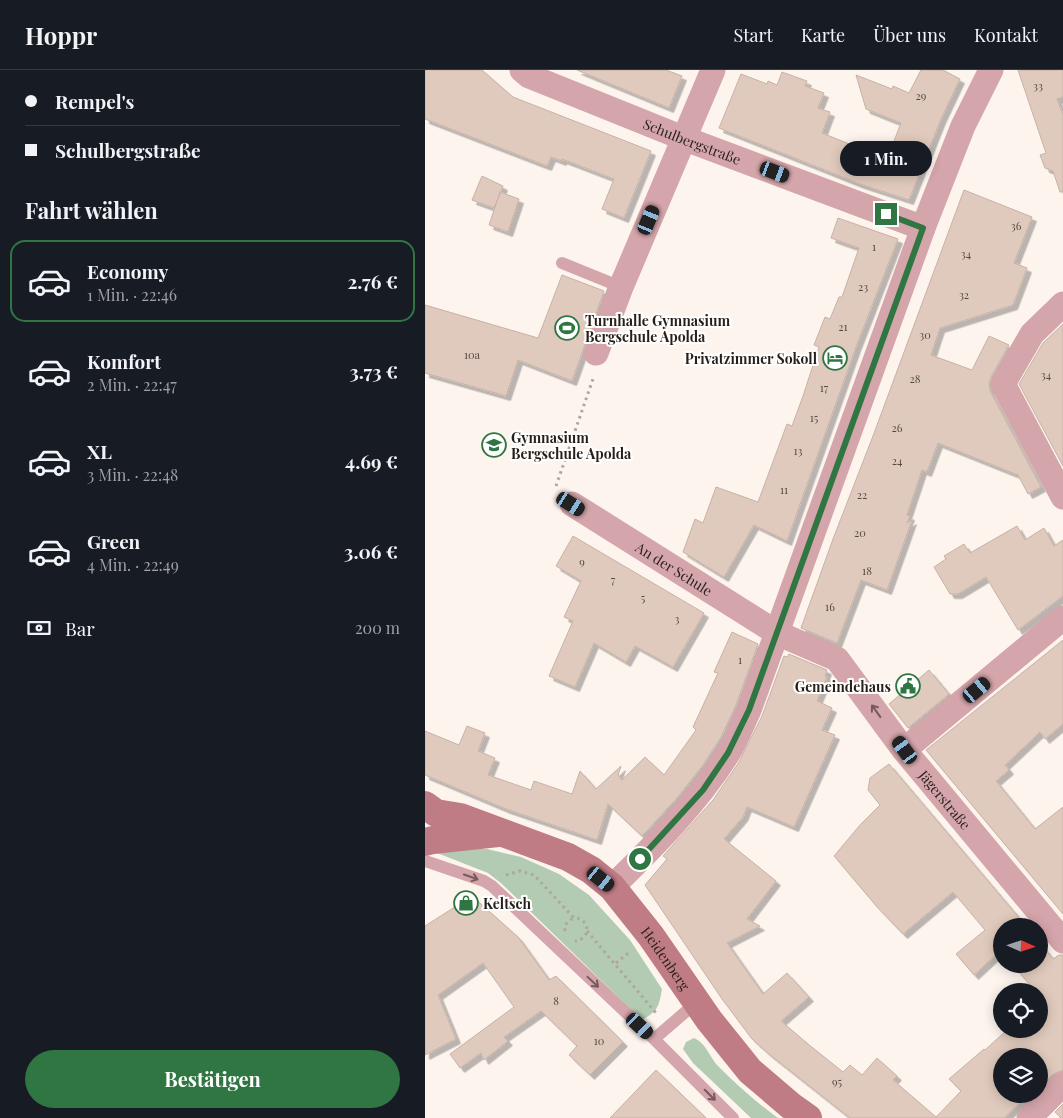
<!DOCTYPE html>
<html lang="de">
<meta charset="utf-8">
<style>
body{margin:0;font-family:"Playfair Display",serif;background:#20242c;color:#f1f3f6;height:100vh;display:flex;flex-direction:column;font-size:19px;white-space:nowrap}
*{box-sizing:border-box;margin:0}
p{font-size:16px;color:#9ea1a6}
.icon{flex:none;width:28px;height:28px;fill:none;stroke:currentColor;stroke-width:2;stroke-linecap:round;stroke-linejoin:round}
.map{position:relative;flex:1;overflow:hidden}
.details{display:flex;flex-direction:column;background:#171b24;width:425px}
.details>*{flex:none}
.hud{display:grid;align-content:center;height:110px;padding:0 25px;background:#171b24}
.needle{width:32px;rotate:93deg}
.fabs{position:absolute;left:568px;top:848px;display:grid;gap:10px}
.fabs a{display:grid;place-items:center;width:55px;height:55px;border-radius:50%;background:#171b24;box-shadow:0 2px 12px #0003;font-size:25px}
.end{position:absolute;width:22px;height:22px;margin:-11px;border:6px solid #2f7643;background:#fff;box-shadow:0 0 0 2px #fff}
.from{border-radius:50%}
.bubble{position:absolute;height:35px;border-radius:18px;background:#171b24;box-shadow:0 2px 12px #0003;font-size:16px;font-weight:700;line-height:35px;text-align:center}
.car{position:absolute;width:15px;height:30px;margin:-15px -8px;border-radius:6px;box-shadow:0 0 4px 1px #0007;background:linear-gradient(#222 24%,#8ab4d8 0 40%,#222 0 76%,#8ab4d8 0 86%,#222 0)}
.hud b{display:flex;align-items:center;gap:18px;height:48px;font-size:19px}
.hud b+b{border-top:1px solid #363941}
.hud i{width:12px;height:12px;background:#f1f3f6}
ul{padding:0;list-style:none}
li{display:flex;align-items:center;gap:15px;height:82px;margin:0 10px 8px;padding:0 15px;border:2px solid transparent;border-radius:15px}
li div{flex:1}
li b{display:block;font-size:19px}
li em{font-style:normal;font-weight:700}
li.on{border-color:#2f7643}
li>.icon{width:45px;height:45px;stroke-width:1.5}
h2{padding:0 25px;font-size:22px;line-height:60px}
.pay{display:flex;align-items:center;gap:12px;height:55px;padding:0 25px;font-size:19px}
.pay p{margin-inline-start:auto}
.action{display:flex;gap:10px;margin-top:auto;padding:10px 25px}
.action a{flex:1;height:58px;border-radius:30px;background:#2f7643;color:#fff;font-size:20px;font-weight:700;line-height:58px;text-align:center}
header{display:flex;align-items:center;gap:30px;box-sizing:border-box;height:70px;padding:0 25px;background:#171b24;border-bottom:1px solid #363941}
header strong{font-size:24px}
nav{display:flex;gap:28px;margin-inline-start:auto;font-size:18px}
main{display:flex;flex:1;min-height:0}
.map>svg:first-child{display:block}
</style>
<header>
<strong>Hoppr</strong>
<nav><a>Start</a><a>Karte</a><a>Über uns</a><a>Kontakt</a></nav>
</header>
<main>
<section class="details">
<div class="hud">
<b><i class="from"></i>Rempel's</b>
<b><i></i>Schulbergstraße</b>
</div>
<h2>Fahrt wählen</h2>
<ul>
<li class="on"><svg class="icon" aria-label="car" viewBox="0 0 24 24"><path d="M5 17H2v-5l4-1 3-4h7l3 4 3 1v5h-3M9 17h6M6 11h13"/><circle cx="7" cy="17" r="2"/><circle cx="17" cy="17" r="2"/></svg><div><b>Economy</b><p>1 Min. · 22:46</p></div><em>2.76 €</em></li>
<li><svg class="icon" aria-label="car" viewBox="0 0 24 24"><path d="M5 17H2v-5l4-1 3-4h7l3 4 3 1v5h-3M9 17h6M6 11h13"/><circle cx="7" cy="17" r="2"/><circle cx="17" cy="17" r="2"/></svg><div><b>Komfort</b><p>2 Min. · 22:47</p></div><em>3.73 €</em></li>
<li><svg class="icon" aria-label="car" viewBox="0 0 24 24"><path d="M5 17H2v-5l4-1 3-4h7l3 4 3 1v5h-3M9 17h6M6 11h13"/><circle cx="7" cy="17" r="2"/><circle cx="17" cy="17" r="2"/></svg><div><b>XL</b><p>3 Min. · 22:48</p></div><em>4.69 €</em></li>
<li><svg class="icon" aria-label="car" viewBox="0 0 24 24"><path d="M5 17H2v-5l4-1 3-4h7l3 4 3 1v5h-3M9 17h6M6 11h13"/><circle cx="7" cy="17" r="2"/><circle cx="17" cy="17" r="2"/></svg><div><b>Green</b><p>4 Min. · 22:49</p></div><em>3.06 €</em></li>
</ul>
<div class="pay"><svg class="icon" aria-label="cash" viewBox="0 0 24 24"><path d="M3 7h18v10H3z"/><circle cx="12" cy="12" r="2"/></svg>Bar<p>200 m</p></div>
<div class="action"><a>Bestätigen</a></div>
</section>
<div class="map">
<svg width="638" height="1048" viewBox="0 0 638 1048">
<defs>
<filter id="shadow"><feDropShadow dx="4.5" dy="4.5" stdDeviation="0" flood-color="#0004"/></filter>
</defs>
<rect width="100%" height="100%" fill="#fdf4ee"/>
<path fill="#b2cbb2" d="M34 778 62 779 96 787 134 804 164 825 205 870 237 919C234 936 233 941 217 950L77 814 63 803 7 781Z
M269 968C282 974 284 987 294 997 312 1015 332 1033 353 1048H326L268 993 258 979 261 972Z"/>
<path fill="#e0cabd" stroke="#c7b2a5" filter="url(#shadow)" d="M0 0H57L88 27 226 81 199 148 177 139 189 109 137 89V91L126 87 122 96 0 49Z
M152 0H241L257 6 244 38Z
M496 0H518L535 9 516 49 484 130 435 114 294 58 316 4 342 14 343 11 352 15 357 2 382 11 380 16 399 23 393 38 405 42 397 63 462 89 476 53 441 39 431 5 467 19 468 16 484 23Z
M593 0H638V27L632 29 638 45V122H635L628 101 620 98 615 85 621 83Z
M57 106 78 116 69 138 47 130Z
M539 120 607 147 589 193 602 198 588 235 515 258 506 285 547 300 564 266 584 275 566 307 564 314 565 321 616 417 603 424 593 405 513 373 502 402 497 400 482 445 485 446 482 453 487 450 462 520 436 510 412 573 376 558 408 469 448 366Z
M75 122 94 129 83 162 64 155Z
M413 148 473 169 431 277 362 471 329 455 299 507 258 482 270 449 278 453 291 417 333 432 362 354 367 356 378 326 394 277 389 275 400 247 405 249 414 227H417L434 178 406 168Z
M137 205 179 221 147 311 93 290 81 326 0 303V235L113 268Z
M638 254V396L594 314 618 273Z
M592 456 600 470 619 458 629 476 638 470V526L593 560 561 507 533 524H525L509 497 521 489 519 486 539 474 545 483Z
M148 466 279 543 248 597 210 576 201 592 169 573 150 617 124 606 148 551 139 547 156 511 131 496Z
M307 562 333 574 311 635 296 667 278 695 252 728 217 766 183 734 172 770 81 739 0 705V661L34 675 42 656 60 663 53 681 70 688 63 705 106 720 109 711 147 724 155 701 171 719 196 696 193 705 197 710 220 687 239 705 271 660 268 657 293 603 289 602Z
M638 570V654L620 669 615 662 580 695 584 700 571 711 610 759 638 737V844L501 680Z
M364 584 402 600 400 606 402 607 392 631 407 638 397 660 410 665 369 757 322 737 318 747 299 769 351 811 322 849 335 856 302 873 338 924 362 903 384 927 356 951 383 974 418 1002 425 995 437 1005 452 988 472 1006 468 1010 511 1047 536 1021 524 1009 559 979 560 980 583 959H614V921H610L587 894H614V872L628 889 634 885H638V1000L628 1004 614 1018V986H576V1024H604L579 1048H425L344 984 327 969 297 929 220 815 242 789 238 786 288 730 314 692 337 646 359 586 362 587Z
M504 600 524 624 483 658 464 634Z
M464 694 601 856H576V880L549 905 531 884 560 860 528 822 478 864 453 838 409 786 435 755 455 735 443 720 445 708Z
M47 826 93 867 124 910 131 906 198 972 165 1005 144 985 152 976 116 941 79 967 83 971 59 990 56 983 35 998 25 984 89 937 58 893 13 925 31 969 0 985V856Z
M231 1000 281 1048H185Z
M638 1034V1048H636L630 1042Z"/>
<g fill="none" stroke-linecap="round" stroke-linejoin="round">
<path stroke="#aea5a0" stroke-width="3" stroke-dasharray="2.5 4" stroke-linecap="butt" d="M131 416 169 306
M81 805 95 801 109 805 149 848C165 848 167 869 150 871
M140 861C139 854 143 851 149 848
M162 861 231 943
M191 893 206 881"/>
<path stroke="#d4a5aa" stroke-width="12" d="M137 193 196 217
M0 791 59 811 67 816 229 969 308 1048
M229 969 272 932"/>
<g stroke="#d4a5aa" stroke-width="25">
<path id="s1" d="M97 0 104 6 258 68 498 158"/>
<path d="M638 234 607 264 578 314 638 427"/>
<path d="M171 283 196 217 288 0"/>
<path id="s2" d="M147 434 352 563 412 589 479 680 638 871"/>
<path d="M479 680 638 548"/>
<path d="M187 817C228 777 271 734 302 685 311 671 317 655 324 640L498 158 538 56 566 0"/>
<path d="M604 1048 638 1014"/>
</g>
<g stroke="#c07c85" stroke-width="28">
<path id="s3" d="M0 735 11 743 35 747 143 787 166 800 187 817 226 866 284 950 325 1001 366 1036 383 1048"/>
<path d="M0 772 8 770 73 763"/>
</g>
</g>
<defs><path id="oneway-shaft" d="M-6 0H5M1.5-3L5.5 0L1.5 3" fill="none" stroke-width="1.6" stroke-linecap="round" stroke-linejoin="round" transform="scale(1.25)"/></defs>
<g stroke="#755b5b">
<use href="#oneway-shaft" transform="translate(451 641) rotate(-126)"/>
<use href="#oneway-shaft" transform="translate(46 807) rotate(19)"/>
<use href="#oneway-shaft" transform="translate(168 912) rotate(43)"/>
<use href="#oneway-shaft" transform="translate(285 1025) rotate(45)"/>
</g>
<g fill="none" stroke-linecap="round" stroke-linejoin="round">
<path stroke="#2f7643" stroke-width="6" d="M215 789 278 720 303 683 324 640 498 158 461 144"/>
</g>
<defs>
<g id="stadium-ring" transform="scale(1.25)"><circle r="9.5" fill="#fff" stroke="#2f7643" stroke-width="1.5"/><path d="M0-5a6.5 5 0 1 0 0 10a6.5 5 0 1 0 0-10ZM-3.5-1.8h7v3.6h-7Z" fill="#2f7643"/></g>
<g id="hotel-ring" transform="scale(1.25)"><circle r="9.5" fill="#fff" stroke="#2f7643" stroke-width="1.5"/><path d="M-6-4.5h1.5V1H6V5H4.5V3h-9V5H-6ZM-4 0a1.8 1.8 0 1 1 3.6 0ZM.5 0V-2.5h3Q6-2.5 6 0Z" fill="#2f7643"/></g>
<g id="school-ring" transform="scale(1.25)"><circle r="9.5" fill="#fff" stroke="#2f7643" stroke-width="1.5"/><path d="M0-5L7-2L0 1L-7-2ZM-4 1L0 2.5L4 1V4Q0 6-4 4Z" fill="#2f7643"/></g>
<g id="civic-ring" transform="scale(1.25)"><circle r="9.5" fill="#fff" stroke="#2f7643" stroke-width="1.5"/><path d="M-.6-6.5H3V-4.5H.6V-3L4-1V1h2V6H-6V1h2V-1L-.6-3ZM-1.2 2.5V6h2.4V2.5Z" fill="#2f7643"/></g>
<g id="shop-ring" transform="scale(1.25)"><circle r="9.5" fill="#fff" stroke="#2f7643" stroke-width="1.5"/><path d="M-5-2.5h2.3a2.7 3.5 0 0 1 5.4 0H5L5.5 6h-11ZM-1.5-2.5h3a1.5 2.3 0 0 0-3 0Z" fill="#2f7643"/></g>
</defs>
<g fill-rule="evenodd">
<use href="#stadium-ring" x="142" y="258"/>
<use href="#hotel-ring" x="410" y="288"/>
<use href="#school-ring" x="69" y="375"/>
<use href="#civic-ring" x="483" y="616"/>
<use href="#shop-ring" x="41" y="833"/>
</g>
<g text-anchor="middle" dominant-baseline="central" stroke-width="4" stroke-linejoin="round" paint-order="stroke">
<g font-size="11" fill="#554a43">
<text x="613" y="15">33</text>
<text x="496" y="25">29</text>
<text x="591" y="155">36</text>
<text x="449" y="176">1</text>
<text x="541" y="183">34</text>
<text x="438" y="216">23</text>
<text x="539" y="224">32</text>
<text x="418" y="256">21</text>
<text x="500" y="264">30</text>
<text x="47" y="284">10a</text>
<text x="621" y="304">34</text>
<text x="490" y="308">28</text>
<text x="399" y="317">17</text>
<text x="389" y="347">15</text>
<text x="472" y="357">26</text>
<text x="373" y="380">13</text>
<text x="472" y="390">24</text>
<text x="359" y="419">11</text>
<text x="437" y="424">22</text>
<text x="435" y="462">20</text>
<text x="157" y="491">9</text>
<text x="442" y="500">18</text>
<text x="188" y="509">7</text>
<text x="218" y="527">5</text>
<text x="405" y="536">16</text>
<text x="252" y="548">3</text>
<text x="315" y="589">1</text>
<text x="131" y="930">8</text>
<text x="174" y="970">10</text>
<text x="412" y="1011">95</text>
</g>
<g font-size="14" fill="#271f1a" stroke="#fff">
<text stroke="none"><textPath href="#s1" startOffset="185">Schulbergstraße</textPath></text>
<text stroke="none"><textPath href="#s2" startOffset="121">An der Schule</textPath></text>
<text stroke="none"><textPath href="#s2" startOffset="485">Jägerstraße</textPath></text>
<text stroke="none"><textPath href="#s3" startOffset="296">Heidenberg</textPath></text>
</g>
<g font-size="14" font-weight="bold" fill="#271f1a" stroke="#fff" text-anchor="start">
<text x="160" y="250">Turnhalle Gymnasium<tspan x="160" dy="16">Bergschule Apolda</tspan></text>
<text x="392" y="288" text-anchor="end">Privatzimmer Sokoll</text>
<text x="86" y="367">Gymnasium<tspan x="86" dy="16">Bergschule Apolda</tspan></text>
<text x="466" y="616" text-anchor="end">Gemeindehaus</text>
<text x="58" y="833">Keltsch</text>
</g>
</g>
</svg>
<div class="fabs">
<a><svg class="needle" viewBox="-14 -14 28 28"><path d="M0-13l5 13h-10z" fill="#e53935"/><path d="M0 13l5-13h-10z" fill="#9ea1a6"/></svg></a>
<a><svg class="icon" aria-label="locate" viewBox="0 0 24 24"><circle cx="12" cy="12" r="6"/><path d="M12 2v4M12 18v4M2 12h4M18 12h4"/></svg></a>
<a><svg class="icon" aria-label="layers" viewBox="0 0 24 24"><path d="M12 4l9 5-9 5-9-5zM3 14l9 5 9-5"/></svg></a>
</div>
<i class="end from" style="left:215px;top:789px"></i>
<i class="end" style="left:461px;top:144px"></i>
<div class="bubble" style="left:415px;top:71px;width:92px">1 Min.</div>
<i class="car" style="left:350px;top:102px;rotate:111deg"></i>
<i class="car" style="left:224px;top:150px;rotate:23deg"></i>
<i class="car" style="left:146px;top:434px;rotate:122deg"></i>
<i class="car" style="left:552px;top:620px;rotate:50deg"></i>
<i class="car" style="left:480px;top:680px;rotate:324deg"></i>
<i class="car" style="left:176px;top:809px;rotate:129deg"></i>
<i class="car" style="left:215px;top:956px;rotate:133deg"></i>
</div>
</main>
